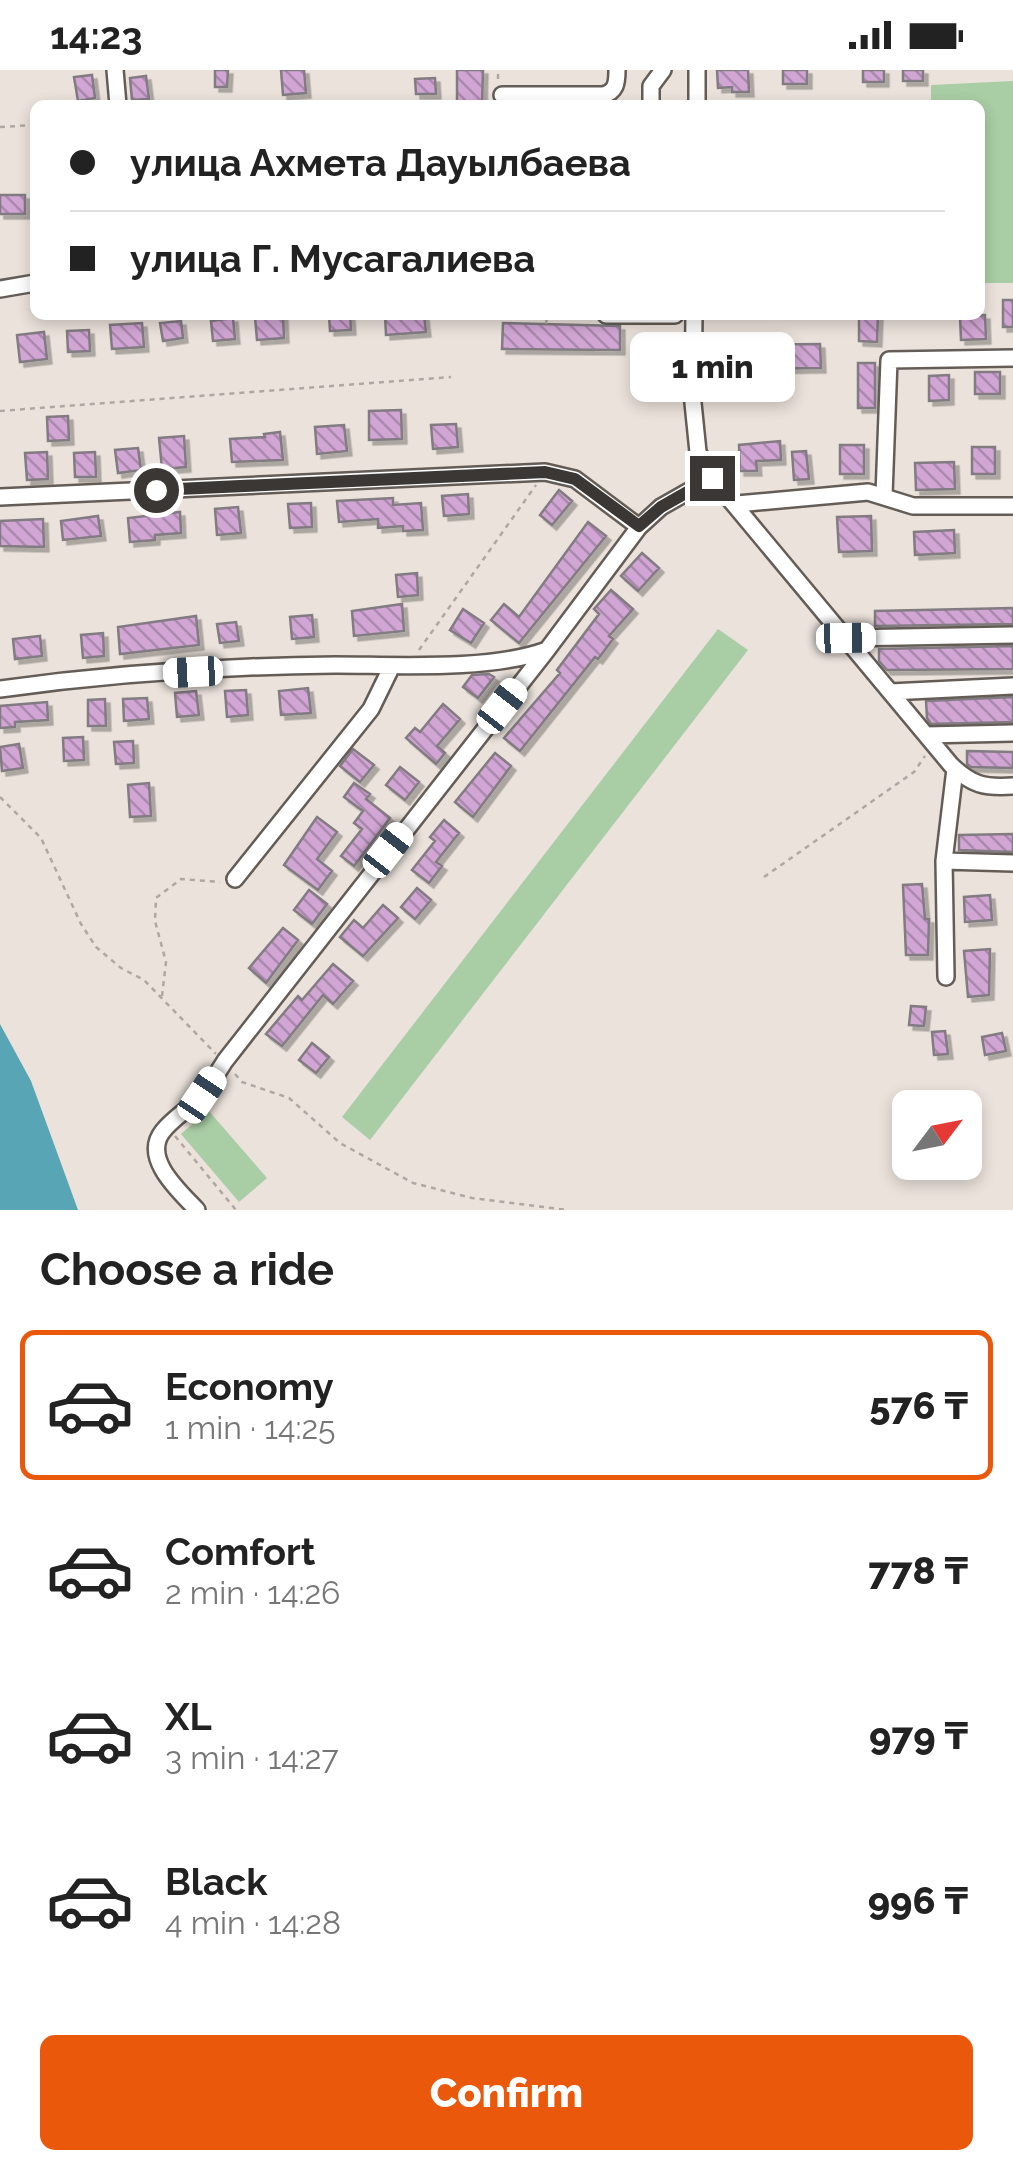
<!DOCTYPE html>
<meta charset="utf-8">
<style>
body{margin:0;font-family:Raleway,sans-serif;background:#f2f2f2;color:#222;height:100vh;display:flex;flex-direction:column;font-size:38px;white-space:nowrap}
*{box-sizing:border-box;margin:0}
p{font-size:32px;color:#767676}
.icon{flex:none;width:55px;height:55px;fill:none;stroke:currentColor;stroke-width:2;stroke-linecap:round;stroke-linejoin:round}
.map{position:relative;height:1140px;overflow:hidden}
.details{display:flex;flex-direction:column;background:#fff;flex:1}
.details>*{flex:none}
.hud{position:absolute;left:30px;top:30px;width:955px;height:220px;border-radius:15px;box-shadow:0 5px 15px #0003;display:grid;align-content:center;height:220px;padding:0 40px;background:#fff}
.needle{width:65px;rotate:58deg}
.fabs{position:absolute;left:892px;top:1020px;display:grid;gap:20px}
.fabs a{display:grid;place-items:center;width:90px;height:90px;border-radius:15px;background:#fff;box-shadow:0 5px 15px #0003;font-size:50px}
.end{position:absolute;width:45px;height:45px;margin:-22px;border:12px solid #3a3734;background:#fff;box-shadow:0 0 0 5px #fff}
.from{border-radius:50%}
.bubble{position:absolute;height:70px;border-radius:15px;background:#fff;box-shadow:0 5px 15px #0003;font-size:32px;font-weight:800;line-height:70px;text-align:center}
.car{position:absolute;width:30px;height:60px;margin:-30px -15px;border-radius:12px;box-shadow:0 0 8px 2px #0007;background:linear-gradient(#fff 24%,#345 0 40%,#fff 0 76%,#345 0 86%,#fff 0)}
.hud b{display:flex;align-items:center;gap:35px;height:95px;font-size:38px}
.hud b+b{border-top:2px solid #e0e0e0}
.hud i{width:25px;height:25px;background:#222}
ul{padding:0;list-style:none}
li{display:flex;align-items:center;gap:30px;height:150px;margin:0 20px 15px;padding:0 20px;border:5px solid transparent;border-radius:15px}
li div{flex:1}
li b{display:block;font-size:38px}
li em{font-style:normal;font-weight:800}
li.current{border-color:#ea580c}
li>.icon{width:90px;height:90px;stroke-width:1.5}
h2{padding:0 40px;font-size:45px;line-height:120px}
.action{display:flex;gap:20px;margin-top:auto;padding:20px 40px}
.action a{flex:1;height:115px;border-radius:15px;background:#ea580c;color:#fff;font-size:40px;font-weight:800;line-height:115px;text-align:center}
.status{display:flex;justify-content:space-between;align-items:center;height:70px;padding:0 50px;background:#fff;direction:ltr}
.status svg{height:28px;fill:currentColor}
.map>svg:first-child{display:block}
</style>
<div class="status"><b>14:23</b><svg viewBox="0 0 49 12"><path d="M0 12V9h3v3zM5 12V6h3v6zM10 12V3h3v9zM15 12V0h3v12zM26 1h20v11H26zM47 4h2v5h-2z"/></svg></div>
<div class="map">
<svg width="1013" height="1140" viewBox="0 0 1013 1140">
<defs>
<pattern id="building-back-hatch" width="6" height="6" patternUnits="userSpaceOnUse" patternTransform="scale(2.5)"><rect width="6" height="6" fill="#d1a6d4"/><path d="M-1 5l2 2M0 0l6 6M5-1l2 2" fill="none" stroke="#ab88ad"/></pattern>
<filter id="shadow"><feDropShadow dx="4.5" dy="4.5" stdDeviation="0" flood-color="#0004"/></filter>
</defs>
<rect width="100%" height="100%" fill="#ebe2db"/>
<path fill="#a9cda5" d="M1013 11V213H980V35H931V15Z
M718 559 748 580 370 1070 342 1047Z
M208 1040 267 1108 239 1132 181 1064Z"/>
<path fill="#57a5b5" d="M0 954 31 1011 78 1140H0Z"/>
<path fill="url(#building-back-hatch)" stroke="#827b82" stroke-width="2.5" filter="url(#shadow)" d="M215 0H228L227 17H215Z
M281 0H304L306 23 283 25Z
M457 0H483L482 35H457Z
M717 0H748L749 22H732V17L718 18Z
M783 0H807V14H783Z
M863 0H884V12H863Z
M903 0H923V11H903Z
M92 5 95 28 78 31 74 7Z
M146 6 149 29 132 30 130 8Z
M435 8 436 24H416L415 9Z
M0 125H25V144H0Z
M1003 230H1013V257H1003Z
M283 245 284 268 257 270 255 247Z
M329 245H350L351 260 330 261Z
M385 245H424L426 262 386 265Z
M859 245H878L877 272 859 271Z
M985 245 986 269 961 270 960 246Z
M233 248 235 269 213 271 211 251Z
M181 251 183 268 163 271 160 253Z
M142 253 144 277 112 279 110 255Z
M503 253 620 256V280L502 279Z
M89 260 90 281 68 282 67 261Z
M44 262 47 289 20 292 17 265Z
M820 274 821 298 740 299V275Z
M858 293H875V338H858Z
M975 302H1000V324H975Z
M949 305V330L929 331V306Z
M401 340 402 369 369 370V341Z
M68 346 69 370 48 371 47 347Z
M456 354 458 377 433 379 431 355Z
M344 355 347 381 317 384 315 357Z
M280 362 283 390 232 392 230 369 265 367 264 364Z
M184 366 186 397 162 399 159 368Z
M780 371 781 390 756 391 757 401H740L739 375Z
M840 375H864V404H840Z
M972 377H995V404H972Z
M138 378 141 400 118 403 115 380Z
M806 381 809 409 794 410 792 382Z
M47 382 48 409 27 410 25 383Z
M95 382 96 407H75L74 383Z
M954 392 955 419 916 420 915 393Z
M559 420 572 431 552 455 540 445Z
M468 424 469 444 444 446 442 426Z
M393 428V435L421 433 423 460 403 461V456L378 458V449L339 452 337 431Z
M311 433 312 457 290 458 288 434Z
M238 437 241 463 217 465 215 439Z
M180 442 181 463 155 465V470L130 472 128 448Z
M98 446 101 466 63 470 61 451Z
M871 446 872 481 839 482 837 447Z
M43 449 44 477 0 476V451Z
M588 452 606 466 519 573 491 550 504 534 519 547Z
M954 460 955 483 915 485 914 462Z
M642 483 659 498 638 521 621 506Z
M417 503 418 525 398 527 396 505Z
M611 520 633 539 609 566 613 569 598 589 595 587 520 681 504 668 560 603 557 600 599 544 594 539Z
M402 534 404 561 354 566 352 541Z
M1013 538V554L875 556V541Z
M463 539 484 553 471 573 450 560Z
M312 545 314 567 292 569 290 547Z
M196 546 199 575 120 584 118 557Z
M236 552 239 571 220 573 217 554Z
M103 563 104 586 83 588 81 565Z
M40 566 42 586 15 589 13 569Z
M1013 576V599L887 600 879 591V579Z
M489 604 494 607 478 628 463 617 472 605Z
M308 618 311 643 281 645 279 621Z
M246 620 248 645 227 647 225 621Z
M196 621 199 645 177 647 175 623Z
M1013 627V652L931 654 927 648 926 631Z
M147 628 149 649 124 651 123 629Z
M105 629 106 656H88V630Z
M47 632 48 650 15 652V657L0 658V636Z
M443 634 460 649 437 676 445 683 436 694 406 668 415 658 420 662Z
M83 667 84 690 64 691 63 668Z
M133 671 134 693 116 694 114 672Z
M19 674 23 698 2 701 0 677Z
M353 679 374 695 360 712 340 696Z
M967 681 1013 682V698L971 697 967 694Z
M495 683 511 696 473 747 455 732Z
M400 697 419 712 405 730 386 715Z
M149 713 151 746 130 747 128 715Z
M354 713 370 724 366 729 390 748 354 796 341 786 362 759 354 753 363 741 344 727Z
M317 747 337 762 317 789 332 801 318 820 284 795Z
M444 750 459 763 436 792 442 796 429 813 412 800 435 771 430 767Z
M1013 764V782L959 780V765Z
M922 814 925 849H929L928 885H906L903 815Z
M417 818 431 830 415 849 401 837Z
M309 820 327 834 312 854 294 840Z
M990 825 992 850 965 852 964 827Z
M383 835 398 848 363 886 340 867 354 850 363 858Z
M283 858 298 870 266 913 249 898Z
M990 879 989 925 968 927 964 881Z
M333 894 353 911 333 934 323 925 282 976 266 964 298 926 302 930Z
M911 936 926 937 924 956 909 955Z
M945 961 948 984 934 985 932 962Z
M1002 963 1006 981 985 985 982 967Z
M312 973 329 987 316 1003 299 990Z"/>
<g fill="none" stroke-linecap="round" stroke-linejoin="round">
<g stroke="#645d57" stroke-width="20">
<path id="minor" d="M115 0 118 35
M697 0V35
M502 25H603C616 22 617 13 617 0
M651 35V16L663 0
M0 219 35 213
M606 245H675
M694 245 693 333 698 382 712 408 951 695C972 715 984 718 1013 716
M884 425 889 290 1013 288
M0 427 545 402 575 409 639 457
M737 434 868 422 913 436H1013
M846 568 1013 565
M0 619C110 604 223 596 335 595 396 595 490 601 547 580
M890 622 1013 616
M926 665 1013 663
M944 791 1013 793
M235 809 371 639 392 596
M946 907 944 791 955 699
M197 1140C180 1122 141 1088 163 1061 174 1047 191 1038 203 1024 211 1014 218 1002 225 991L547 580 639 457 661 437 712 408"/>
</g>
<path stroke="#afa8a2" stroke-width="2.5" stroke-dasharray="5 5" stroke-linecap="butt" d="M498 4V14
M0 57 35 55
M517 245 518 253
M578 245V254
M546 254 547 245
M0 341 451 307
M419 580 536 415
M0 727 41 768 81 854 96 877 121 898 144 910 216 984
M764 807 914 702 925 686
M162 926 166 892 155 851 156 828 181 809 220 812
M235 1004 242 1012 289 1028 340 1073 413 1113 472 1128 567 1140
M175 1066 236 1140"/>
<use href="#minor" stroke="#fff" stroke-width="15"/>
</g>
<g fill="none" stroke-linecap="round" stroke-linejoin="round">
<path stroke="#3a3734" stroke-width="12" d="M156 420 545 402 575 409 639 456 661 437 712 408"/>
</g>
</svg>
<div class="fabs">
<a><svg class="needle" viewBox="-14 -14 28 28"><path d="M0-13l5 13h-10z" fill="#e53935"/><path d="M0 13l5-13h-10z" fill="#767676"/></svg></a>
</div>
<i class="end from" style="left:156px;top:420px"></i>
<i class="end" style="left:712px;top:408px"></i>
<div class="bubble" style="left:630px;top:262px;width:165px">1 min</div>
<i class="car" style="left:846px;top:568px;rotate:89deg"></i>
<i class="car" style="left:193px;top:602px;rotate:267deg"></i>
<i class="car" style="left:502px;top:636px;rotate:38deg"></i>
<i class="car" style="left:388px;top:780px;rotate:38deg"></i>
<i class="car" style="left:202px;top:1025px;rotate:34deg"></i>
<div class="hud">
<b><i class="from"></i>улица Ахмета Дауылбаева</b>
<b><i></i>улица Г. Мусагалиева</b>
</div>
</div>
<section class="details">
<h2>Choose a ride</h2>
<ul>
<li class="current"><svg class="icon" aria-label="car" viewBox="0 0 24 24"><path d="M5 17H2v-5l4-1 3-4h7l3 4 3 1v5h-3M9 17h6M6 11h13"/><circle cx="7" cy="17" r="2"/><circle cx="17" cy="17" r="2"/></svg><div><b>Economy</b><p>1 min · 14:25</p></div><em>576 ₸</em></li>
<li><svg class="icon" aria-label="car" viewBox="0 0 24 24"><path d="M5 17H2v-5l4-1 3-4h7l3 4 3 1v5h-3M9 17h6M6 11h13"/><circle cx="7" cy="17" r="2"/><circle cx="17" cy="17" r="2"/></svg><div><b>Comfort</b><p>2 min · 14:26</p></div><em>778 ₸</em></li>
<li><svg class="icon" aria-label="car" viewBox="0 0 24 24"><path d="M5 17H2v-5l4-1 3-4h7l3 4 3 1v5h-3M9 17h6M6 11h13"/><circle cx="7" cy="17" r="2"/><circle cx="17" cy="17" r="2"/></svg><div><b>XL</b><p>3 min · 14:27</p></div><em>979 ₸</em></li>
<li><svg class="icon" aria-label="car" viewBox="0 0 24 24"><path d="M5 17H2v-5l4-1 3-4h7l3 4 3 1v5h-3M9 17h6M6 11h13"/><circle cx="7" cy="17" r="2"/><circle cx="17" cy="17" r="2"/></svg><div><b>Black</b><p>4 min · 14:28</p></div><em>996 ₸</em></li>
</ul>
<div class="action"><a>Confirm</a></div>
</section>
